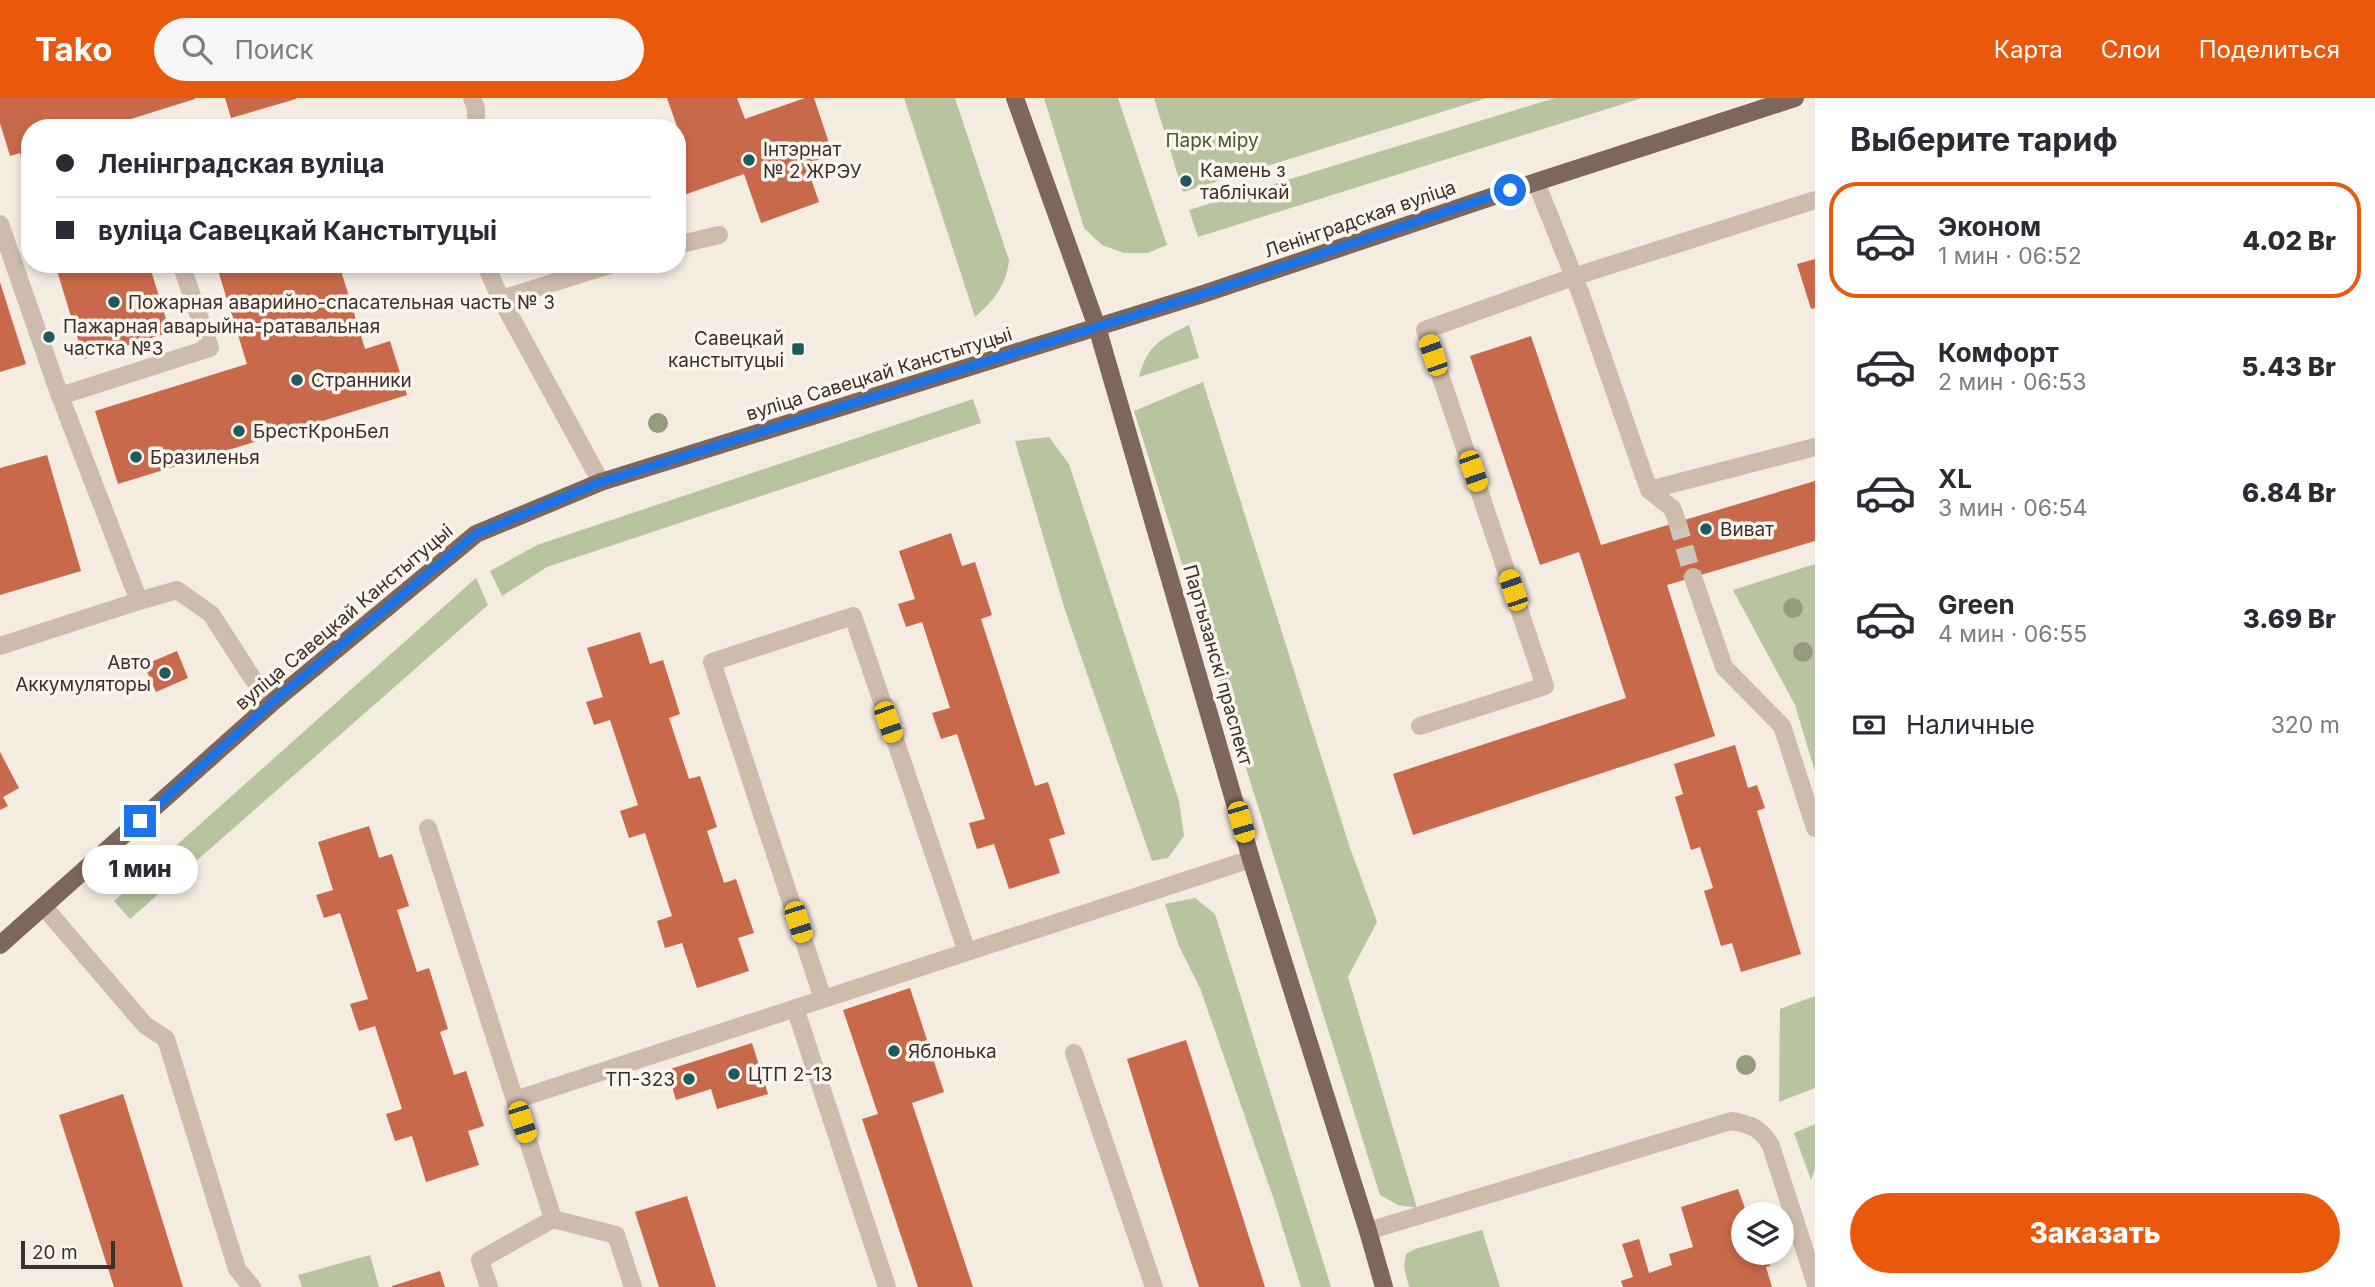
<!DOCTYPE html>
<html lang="ru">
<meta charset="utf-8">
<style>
body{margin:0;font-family:Inter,sans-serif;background:#f7f7f7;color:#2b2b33;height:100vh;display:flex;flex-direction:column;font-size:26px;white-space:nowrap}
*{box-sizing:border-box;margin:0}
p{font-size:23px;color:#7c7c81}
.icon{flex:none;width:38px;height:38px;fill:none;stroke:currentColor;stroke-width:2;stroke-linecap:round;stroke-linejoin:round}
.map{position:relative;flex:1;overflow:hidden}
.sheet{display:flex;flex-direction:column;background:#fff;width:560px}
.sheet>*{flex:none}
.guide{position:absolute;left:21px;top:21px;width:665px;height:154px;border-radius:28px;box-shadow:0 4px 10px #0003;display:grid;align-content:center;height:154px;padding:0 35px;background:#fff}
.tools{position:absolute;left:1731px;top:1104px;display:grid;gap:14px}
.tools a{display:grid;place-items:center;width:63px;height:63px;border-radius:50%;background:#fff;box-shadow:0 4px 10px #0003;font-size:35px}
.scale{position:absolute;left:21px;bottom:18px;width:94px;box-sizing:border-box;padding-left:7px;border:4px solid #3b302b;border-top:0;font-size:19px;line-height:24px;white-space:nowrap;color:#3b302b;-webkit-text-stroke:5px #fbf5ee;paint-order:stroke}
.end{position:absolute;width:32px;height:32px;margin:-16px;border:9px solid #1a73e8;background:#fff;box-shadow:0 0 0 4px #fff}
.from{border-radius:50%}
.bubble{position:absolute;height:49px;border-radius:24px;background:#fff;box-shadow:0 4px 10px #0003;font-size:23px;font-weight:800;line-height:49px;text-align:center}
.car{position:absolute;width:21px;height:42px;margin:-21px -10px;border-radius:9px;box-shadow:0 0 5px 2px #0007;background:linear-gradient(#f5c518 24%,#345 0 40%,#f5c518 0 76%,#345 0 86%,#f5c518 0)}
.guide b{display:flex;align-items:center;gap:24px;height:66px;font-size:26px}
.guide b+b{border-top:2px solid #e1e1e2}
.guide i{width:18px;height:18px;background:#2b2b33}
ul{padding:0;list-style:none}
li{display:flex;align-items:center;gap:21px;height:116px;margin:0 14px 10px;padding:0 21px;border:4px solid transparent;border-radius:28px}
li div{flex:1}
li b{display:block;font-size:26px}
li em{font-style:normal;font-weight:800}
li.on{border-color:#ea580c}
li>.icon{width:63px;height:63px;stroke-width:1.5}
h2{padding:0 35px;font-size:32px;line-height:84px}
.pay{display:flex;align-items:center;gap:18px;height:77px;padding:0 35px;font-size:26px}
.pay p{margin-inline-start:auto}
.action{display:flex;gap:14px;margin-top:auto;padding:14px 35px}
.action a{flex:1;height:80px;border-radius:42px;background:#ea580c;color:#fff;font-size:28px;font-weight:800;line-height:80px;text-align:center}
header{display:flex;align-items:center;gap:42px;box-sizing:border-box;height:98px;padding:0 35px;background:#ea580c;color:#fff}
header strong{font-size:33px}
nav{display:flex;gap:38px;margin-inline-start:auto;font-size:24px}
.search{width:490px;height:63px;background:#f7f7f7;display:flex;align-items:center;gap:18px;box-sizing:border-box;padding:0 24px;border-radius:38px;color:#7c7c81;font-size:26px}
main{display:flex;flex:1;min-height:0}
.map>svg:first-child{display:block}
</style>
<header>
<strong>Tako</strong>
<div class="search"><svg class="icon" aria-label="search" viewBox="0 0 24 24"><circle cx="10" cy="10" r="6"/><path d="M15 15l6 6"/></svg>Поиск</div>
<nav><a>Карта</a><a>Слои</a><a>Поделиться</a></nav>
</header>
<main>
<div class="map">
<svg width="1815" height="1189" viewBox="0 0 1815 1189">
<rect width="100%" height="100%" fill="#f4ebe1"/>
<path fill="#b8c4a0" d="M904 0H955L1009 162C1007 186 993 204 975 219Z
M1044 0H1118L1167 147 1148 155H1124L1102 147 1084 130Z
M1154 0H1487L1183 94Z
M1555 0H1642L1198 139 1189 112Z
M1189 227 1199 260 1139 279C1147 248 1160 241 1189 227Z
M1203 284 1349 747 1377 824 1348 879 1417 1110 1398 1107 1380 1097 1134 313Z
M973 301 981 325 547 469 502 498 490 473 537 447Z
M1049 339 1069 366 1179 703 1184 738 1168 760 1152 763 1065 512 1015 343Z
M1815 466V674L1795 607 1733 492Z
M476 480 488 507 130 821 114 803Z
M1195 800 1215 816 1331 1189H1301L1274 1102 1200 890 1179 848 1165 806Z
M1815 898V990L1779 1004 1780 911Z
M1815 1026V1071L1811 1082 1794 1035Z
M1482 1132 1500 1189H1409L1404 1169 1406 1156 1415 1151Z
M370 1157 379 1189H302L298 1177Z"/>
<path fill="#c8694b" d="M0 0H195V1L102 30H30L29 83 20 55 10 58 0 25Z
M225 0H296V1L231 20Z
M667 0H737L745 21 805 0H814L833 57 806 66 819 104 761 125 744 76 678 99 677 35 679 34Z
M1815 161V210L1811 211 1797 166Z
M55 166H109L112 174 135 166H149L170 234 84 261Z
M216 166H339L365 251 390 243 407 297 118 386 95 313 247 266Z
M0 184 26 266 0 274Z
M1531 238 1601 447 1815 383V443L1667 487 1715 638 1413 737 1393 676 1626 600 1579 454 1540 467 1470 258Z
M47 357 81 473 0 497V370Z
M951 435 962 468 975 464 992 517 981 521 1035 688 1048 684 1065 736 1049 741 1060 775 1009 791 994 746 977 751 973 739 969 725 985 721 957 636 941 641 932 615 950 610 922 524 906 529 898 506 915 501 899 453Z
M640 534 650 566 663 562 680 616 669 620 689 681 700 678 717 729 707 733 724 785 736 781 754 835 738 840 749 873 697 890 682 845 665 850 657 823 672 818 645 735 629 740 620 713 638 707 610 622 594 627 586 604 603 599 587 550Z
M177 553 188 580 156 594 144 567Z
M1735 647 1748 690 1757 687 1765 710 1757 713 1801 856 1741 874 1732 845 1721 848 1704 793 1713 790 1708 774 1700 749 1691 752 1675 699 1683 696 1674 666Z
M0 654 19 690 3 699 8 708 0 712Z
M369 728 379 760 392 756 409 808 397 812 417 874 429 870 448 931 440 934 454 977 466 973 484 1028 468 1033 479 1067 426 1084 412 1038 395 1043 386 1016 402 1011 375 928 359 933 350 906 368 901 340 815 324 820 316 797 333 792 318 744Z
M910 890 944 994 912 1005 973 1189H918L862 1021 878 1016 843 912Z
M1186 942 1265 1189H1199L1160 1068 1127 961Z
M752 945 768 996 717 1011 711 991 676 1002 667 972Z
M123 996 143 1060 183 1189H114L59 1017Z
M1738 1091 1747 1116H1743V1155H1766L1770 1168 1766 1169 1772 1189H1623L1621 1183 1633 1179 1622 1146 1639 1141 1649 1175 1672 1167 1669 1156 1693 1149 1681 1109Z
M687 1098 716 1189H659L635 1114Z
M440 1173 445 1189H392V1188Z"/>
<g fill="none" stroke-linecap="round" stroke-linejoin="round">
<path stroke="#cfc6bd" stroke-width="18" stroke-dasharray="18 9" stroke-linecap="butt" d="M1677 423 1693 479"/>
<path stroke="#cdbbac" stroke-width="18" d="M472 0 476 10V30
M1536 84 1580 194 1649 392 1815 349
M0 126 60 298 139 503 177 492 211 516 253 581 275 602
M677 147 719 137
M485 166 501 201 601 384
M501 201 613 166
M60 298 210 250 181 166
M1649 392 1672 410 1677 423
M1693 479 1724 569 1782 628 1815 730
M0 548 139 503
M1420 628 1545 588 1425 232 1573 179 1815 102
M428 730 553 1121
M44 809 145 927 166 941 237 1171 252 1189
M823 901 712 564 853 518 967 854
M795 910 887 1189
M1074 955 1154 1189
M515 1002 1251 761
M1368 1133 1731 1023C1751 1026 1762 1031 1771 1048L1815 1184
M489 1189 480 1162 553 1121 616 1137 633 1189"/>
<path stroke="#7d675c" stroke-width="18" d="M1015 0 1097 229 1251 761 1368 1133 1384 1189
M0 847 275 602 476 436 601 384 1203 196 1536 84 1795 0"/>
</g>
<g fill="#969b7f">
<circle cx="658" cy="325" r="10"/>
<circle cx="1793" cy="510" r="10"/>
<circle cx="1803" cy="554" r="10"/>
<circle cx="1746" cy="967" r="10"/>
</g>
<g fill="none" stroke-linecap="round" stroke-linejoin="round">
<path stroke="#1a73e8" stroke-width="9" d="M140 723 275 602 476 436 601 384 1203 196 1510 92"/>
</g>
<g fill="#1f5a5e" stroke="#fbf5ee" stroke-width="2.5">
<circle cx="749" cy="62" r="7"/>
<circle cx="1186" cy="83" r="7"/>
<circle cx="114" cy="204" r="7"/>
<circle cx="49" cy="239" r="7"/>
<rect x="791" y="244" width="14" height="14" rx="3.5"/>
<circle cx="297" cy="282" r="7"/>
<circle cx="239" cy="333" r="7"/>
<circle cx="136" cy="359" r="7"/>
<circle cx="1706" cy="431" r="7"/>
<circle cx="165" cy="575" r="7"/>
<circle cx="894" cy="953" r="7"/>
<circle cx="734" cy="976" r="7"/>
<circle cx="689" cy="981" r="7"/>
</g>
<g text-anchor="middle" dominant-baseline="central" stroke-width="7" stroke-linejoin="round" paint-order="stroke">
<g font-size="19" fill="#4a5a2e" stroke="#fbf5ee">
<text x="1212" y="42">Парк міру</text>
</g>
<g font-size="19" fill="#3b302b" stroke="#fbf5ee" text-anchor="start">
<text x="763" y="51">Інтэрнат<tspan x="763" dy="22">№ 2 ЖРЭУ</tspan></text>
<text x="1200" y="72">Камень з<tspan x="1200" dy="22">таблічкай</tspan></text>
<text x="128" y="204">Пожарная аварийно-спасательная часть № 3</text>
<text x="63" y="228">Пажарная аварыйна-ратавальная<tspan x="63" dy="22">частка №3</tspan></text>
<text x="784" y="240" text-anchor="end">Савецкай<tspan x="784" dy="22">канстытуцыі</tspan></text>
<text x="311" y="282">Странники</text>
<text x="253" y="333">БрестКронБел</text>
<text x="150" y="359">Бразиленья</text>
<text x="1720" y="431">Виват</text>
<text x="151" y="564" text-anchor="end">Авто<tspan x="151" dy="22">Аккумуляторы</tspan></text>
<text x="908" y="953">Яблонька</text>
<text x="748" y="976">ЦТП 2-13</text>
<text x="675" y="981" text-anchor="end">ТП-323</text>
</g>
<g font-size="19" fill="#3b302b" stroke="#fbf5ee">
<text transform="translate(1360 121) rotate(-19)">Ленінградская вуліца</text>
<text transform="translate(879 276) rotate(-17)">вуліца Савецкай Канстытуцыі</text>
<text transform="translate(344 519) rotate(-40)">вуліца Савецкай Канстытуцыі</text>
<text transform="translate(1218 567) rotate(74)">Партызанскі праспект</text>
</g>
</g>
</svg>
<div class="tools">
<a><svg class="icon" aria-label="layers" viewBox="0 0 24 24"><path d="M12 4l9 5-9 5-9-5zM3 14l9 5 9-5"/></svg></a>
</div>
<div class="scale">20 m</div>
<i class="end from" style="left:1510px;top:92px"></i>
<i class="end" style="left:140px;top:723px"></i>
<div class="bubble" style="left:82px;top:747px;width:116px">1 мин</div>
<i class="car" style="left:1433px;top:257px;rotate:341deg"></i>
<i class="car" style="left:1473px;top:373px;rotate:161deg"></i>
<i class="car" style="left:1513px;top:492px;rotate:341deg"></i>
<i class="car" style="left:888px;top:624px;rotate:161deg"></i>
<i class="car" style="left:1241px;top:724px;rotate:164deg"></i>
<i class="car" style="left:798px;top:824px;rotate:162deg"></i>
<i class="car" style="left:522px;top:1024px;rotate:162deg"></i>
<div class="guide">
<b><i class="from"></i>Ленінградская вуліца</b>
<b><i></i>вуліца Савецкай Канстытуцыі</b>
</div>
</div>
<section class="sheet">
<h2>Выберите тариф</h2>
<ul>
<li class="on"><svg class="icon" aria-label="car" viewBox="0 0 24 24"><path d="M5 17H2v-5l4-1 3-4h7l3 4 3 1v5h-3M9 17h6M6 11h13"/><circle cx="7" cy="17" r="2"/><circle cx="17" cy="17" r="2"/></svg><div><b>Эконом</b><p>1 мин · 06:52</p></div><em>4.02 Br</em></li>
<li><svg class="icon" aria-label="car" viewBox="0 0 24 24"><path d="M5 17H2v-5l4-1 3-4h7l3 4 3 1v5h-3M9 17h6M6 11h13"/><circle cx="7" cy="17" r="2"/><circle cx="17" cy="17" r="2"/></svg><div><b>Комфорт</b><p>2 мин · 06:53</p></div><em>5.43 Br</em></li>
<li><svg class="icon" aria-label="car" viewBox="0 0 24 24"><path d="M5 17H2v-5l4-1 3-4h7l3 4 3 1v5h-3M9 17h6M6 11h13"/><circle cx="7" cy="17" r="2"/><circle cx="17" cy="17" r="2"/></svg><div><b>XL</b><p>3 мин · 06:54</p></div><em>6.84 Br</em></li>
<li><svg class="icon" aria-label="car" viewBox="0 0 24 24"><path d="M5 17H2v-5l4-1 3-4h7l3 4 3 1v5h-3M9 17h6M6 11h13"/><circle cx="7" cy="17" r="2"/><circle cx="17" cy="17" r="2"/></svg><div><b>Green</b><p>4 мин · 06:55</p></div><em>3.69 Br</em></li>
</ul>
<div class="pay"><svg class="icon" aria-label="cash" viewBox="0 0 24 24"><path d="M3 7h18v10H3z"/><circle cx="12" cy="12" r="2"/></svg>Наличные<p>320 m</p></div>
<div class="action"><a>Заказать</a></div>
</section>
</main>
